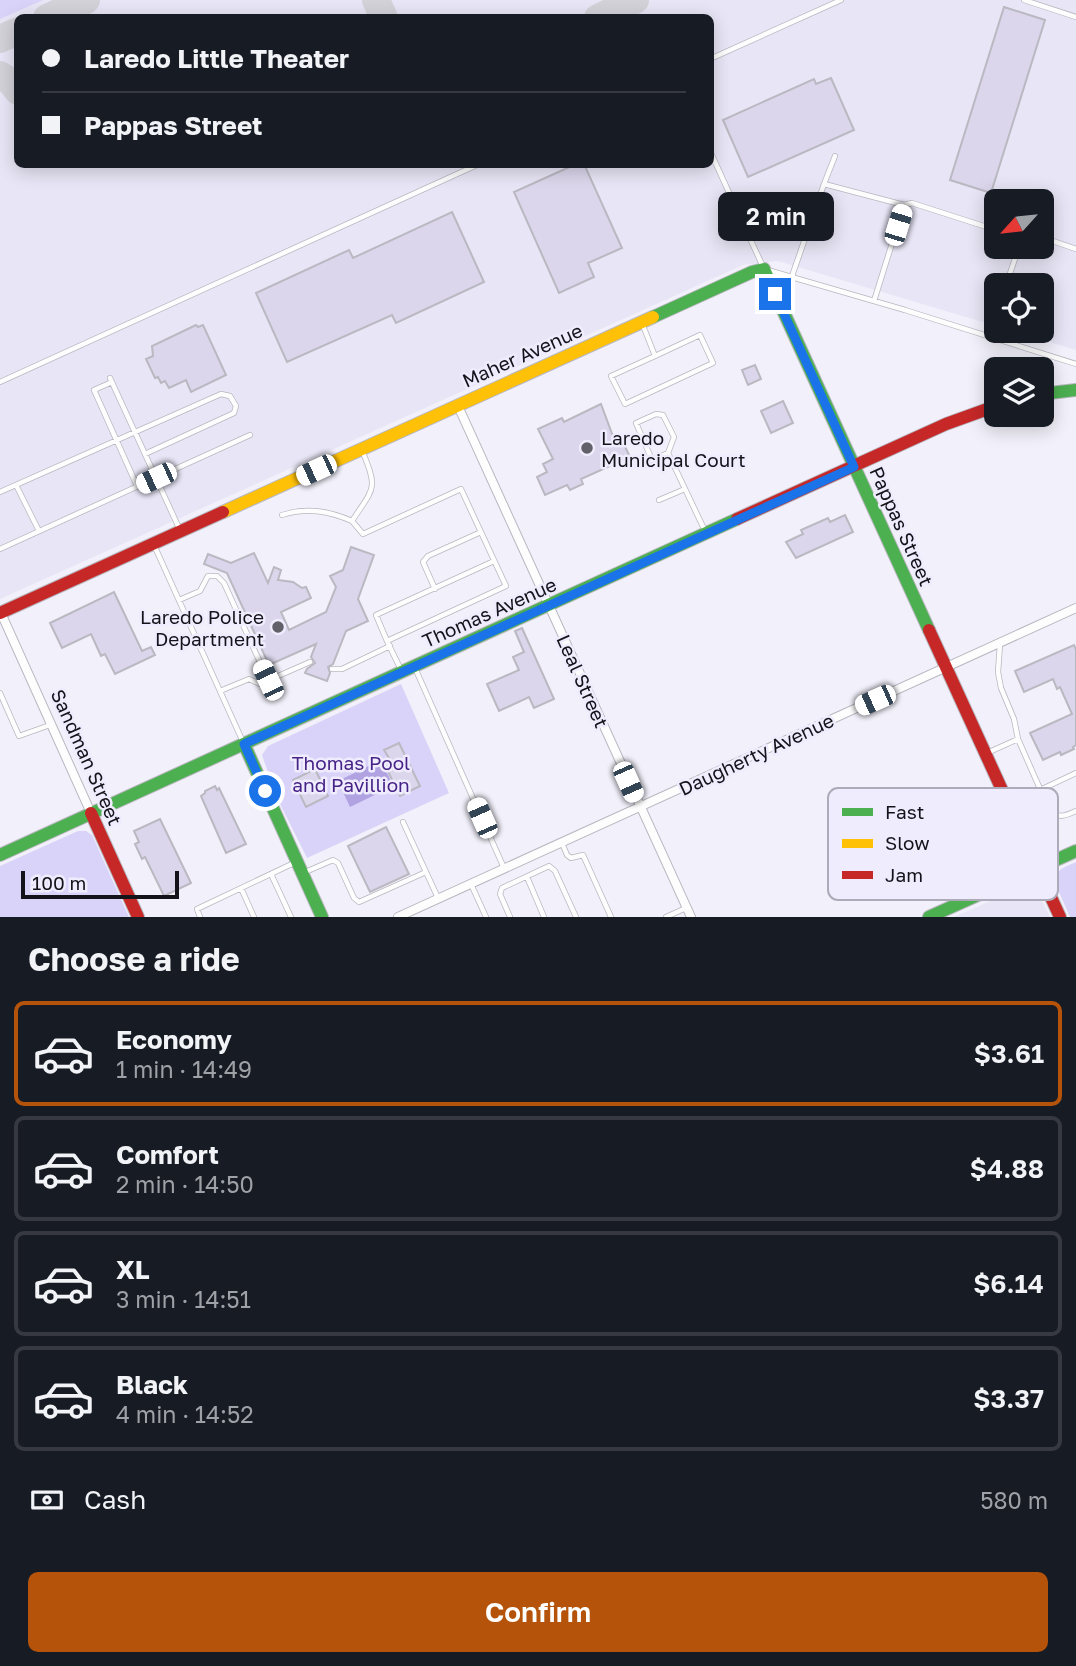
<!DOCTYPE html>
<meta charset="utf-8">
<style>
body{margin:0;font-family:"Golos Text",sans-serif;background:#242831;color:#f1f3f6;height:100vh;display:flex;flex-direction:column;font-size:26px;white-space:nowrap}
*{box-sizing:border-box;margin:0}
p{font-size:23px;color:#9ea1a6}
.icon{flex:none;width:38px;height:38px;fill:none;stroke:currentColor;stroke-width:2;stroke-linecap:round;stroke-linejoin:round}
.map{position:relative;height:917px;overflow:hidden}
.drawer{display:flex;flex-direction:column;background:#171b24;flex:1}
.drawer>*{flex:none}
.banner{position:absolute;left:14px;top:14px;width:700px;height:154px;border-radius:10px;box-shadow:0 4px 18px #0003;display:grid;align-content:center;height:154px;padding:0 28px;background:#171b24}
.needle{width:46px;rotate:243deg}
.tools{position:absolute;left:984px;top:189px;display:grid;gap:14px}
.tools a{display:grid;place-items:center;width:70px;height:70px;border-radius:10px;background:#171b24;box-shadow:0 4px 18px #0003;font-size:35px}
.scale{position:absolute;left:21px;bottom:18px;width:158px;box-sizing:border-box;padding-left:7px;border:4px solid #14131a;border-top:0;font-size:19px;line-height:24px;white-space:nowrap;color:#14131a;-webkit-text-stroke:5px #efecfe;paint-order:stroke}
.end{position:absolute;width:32px;height:32px;margin:-16px;border:9px solid #1a73e8;background:#fff;box-shadow:0 0 0 4px #fff}
.from{border-radius:50%}
.bubble{position:absolute;height:49px;border-radius:10px;background:#171b24;box-shadow:0 4px 18px #0003;font-size:23px;font-weight:600;line-height:49px;text-align:center}
.car{position:absolute;width:21px;height:42px;margin:-21px -10px;border-radius:9px;box-shadow:0 0 5px 2px #0007;background:linear-gradient(#fff 24%,#345 0 40%,#fff 0 76%,#345 0 86%,#fff 0)}
.banner b{display:flex;align-items:center;gap:24px;height:66px;font-size:26px}
.banner b+b{border-top:2px solid #363941}
.banner i{width:18px;height:18px;background:#f1f3f6}
ul{padding:0;list-style:none}
li{display:flex;align-items:center;gap:21px;height:105px;margin:0 14px 10px;padding:0 14px;border:4px solid #363941;border-radius:10px}
li div{flex:1}
li b{display:block;font-size:26px}
li em{font-style:normal;font-weight:600}
li.selected{border-color:#b45309}
li>.icon{width:63px;height:63px;stroke-width:1.5}
h2{padding:0 28px;font-size:32px;line-height:84px}
.pay{display:flex;align-items:center;gap:18px;height:77px;padding:0 28px;font-size:26px}
.pay p{margin-inline-start:auto}
.button{display:flex;gap:14px;margin-top:auto;padding:14px 28px}
.button a{flex:1;height:80px;border-radius:10px;background:#b45309;color:#fff;font-size:28px;font-weight:600;line-height:80px;text-align:center}
.map>svg:first-child{display:block}
</style>
<div class="map">
<svg width="1076" height="917" viewBox="0 0 1076 917">
<rect width="100%" height="100%" fill="#f2f0fa"/>
<path fill="#e8e5f6" fill-rule="evenodd" d="M0 0H1076V350L1013 331H1041V285H996V326L778 261 743 265 0 599ZM18 18H710V164H18ZM996 201H1041V247H996Z
M1027 885 1036 889 1050 917H954Z"/>
<path fill="#dad3f9" d="M0 0H43L0 19Z
M401 684 449 793 307 858 276 796 262 755 268 746Z
M78 831H86L92 835 129 917H0V866Z
M1076 862V917H1070L1055 883C1054 870 1065 867 1076 862Z"/>
<path fill="#b1a2e1" d="M381 760 393 786 350 807 338 781Z"/>
<g fill="none" stroke-linecap="round" stroke-linejoin="round">
<path stroke="#d4d2d9" stroke-width="28" d="M376 0 384 18
M47 18 86 0
M598 18 635 0
M0 39 18 31
M0 75 11 82 18 91"/>
</g>
<path fill="#dbd6eb" stroke="#bab8c1" stroke-width="2" d="M1004 7 1045 20 991 193 950 180Z
M831 78 854 130 748 177 723 120 814 79 816 84Z
M576 164H584L622 248 588 263 594 277 559 293 514 192Z
M452 212 484 282 396 323 392 315 287 362 256 293 349 250 353 258Z
M196 325 198 327 203 325 226 375 191 392 186 380 169 388 165 381 161 383 158 377 155 378 146 359 153 356 152 346Z
M755 365 761 379 748 385 742 370Z
M783 401 793 423 771 433 761 411Z
M601 404 614 439 620 436 630 457 581 479 583 484 570 490 567 485 545 495 537 477 547 472 543 464 553 459 538 429 562 418 564 422Z
M845 515 853 532 796 558 786 542 803 534 801 530 828 518 830 522Z
M351 547 374 555 358 599 368 621 346 631 333 664 328 667 330 673 327 681 305 673 307 669 315 663 311 657 316 644 269 665 227 573 204 564 208 554 231 563 254 553 268 583 274 567 281 570 278 580 293 582 302 588 306 587 311 598 281 612 289 630 326 612 336 587 330 576 343 570Z
M114 592 142 651 151 647 155 655 115 674 105 654 101 656 91 634 62 648 50 623Z
M522 628 554 699 534 708 529 697 499 711 487 684 519 670 513 657 524 652 515 631Z
M1074 645 1076 650V745L1073 747 1074 749 1061 755 1060 752 1043 760 1030 733 1072 714 1060 687 1057 689 1053 679 1024 692 1015 671Z
M399 743 420 786 400 796 383 761 389 758 384 750Z
M315 769 328 796 306 807 293 780Z
M215 786 217 790 219 788 246 844 226 853 201 796 205 793V791Z
M160 819 191 883 164 896 145 857 142 859 135 844 139 842 134 831Z
M386 827 409 874 370 892 348 846Z"/>
<g fill="none" stroke-linecap="round" stroke-linejoin="round">
<g stroke="#b8b7bf" stroke-width="6">
<path id="lane" d="M1024 0 1076 17
M710 59 841 0
M710 151 764 269 905 310 1076 364
M824 184 835 156
M1041 237 1076 249
M792 276 824 184 904 205
M1006 285 1019 247
M874 301 904 205 912 203 996 230
M642 323 655 356 611 376 625 404 713 363 700 335 655 356
M988 337 996 313
M110 378 179 528
M0 382 479 164
M112 382 94 390 137 486
M656 414 663 415 674 437 668 453 652 460 636 423Z
M668 453 705 531
M16 485 39 531
M0 492 221 394 230 396 236 406 234 413 145 454
M659 500 685 489
M282 515C307 507 329 511 352 521 375 486 378 490 362 450
M352 521 363 534 461 489 506 586 387 641 401 670
M154 545 243 742
M0 549 250 435
M435 589 423 562 428 556 481 532
M179 600 200 591 208 576H217L224 583 268 680
M387 641 376 615 494 561
M1000 644 998 672 1001 688 1014 719 1018 739 1048 807C1057 819 1063 817 1076 811
M415 668 504 868
M332 669H342L390 646
M220 691 249 679 260 684 310 662
M0 693 19 736 50 725
M987 753 1018 739
M1040 790 1076 773
M403 822 438 898
M562 843 567 855 571 858 583 855 611 917
M303 873 333 860 338 863 354 898 359 902 426 872
M271 874 291 917
M527 877 544 917
M471 884 486 917
M241 888 254 917
M200 917 197 909 296 862
M510 917 500 894 502 888 549 866 555 871 576 917
M666 917 686 908"/>
</g>
<g stroke="#b8b7bf" stroke-width="10">
<path id="street" d="M458 406 691 917
M1 613 91 813
M398 917 1076 608"/>
</g>
<g stroke="#b8b7bf" stroke-width="14">
<path id="fast" d="M653 317 752 272 764 269 929 630
M1041 394 1076 390
M244 744 322 917
M0 855 737 519
M929 917 1076 851"/>
</g>
<g stroke="#b8b7bf" stroke-width="14">
<path id="slow" d="M223 512 653 317"/>
</g>
<g stroke="#b8b7bf" stroke-width="14">
<path id="jam" d="M737 519 946 424 996 406
M0 613 223 512
M929 630 1060 917
M91 813 138 917"/>
</g>
<use href="#lane" stroke="#fdfdfe" stroke-width="4.5"/>
<use href="#street" stroke="#fdfdfe" stroke-width="8"/>
<use href="#fast" stroke="#4caf50" stroke-width="12"/>
<use href="#slow" stroke="#ffc107" stroke-width="12"/>
<use href="#jam" stroke="#c62828" stroke-width="12"/>
</g>
<g fill="none" stroke-linecap="round" stroke-linejoin="round">
<path stroke="#1a73e8" stroke-width="9" d="M265 791 244 744 854 467 775 294"/>
</g>
<g fill="#626068" stroke="#efecfe" stroke-width="2.5">
<circle cx="587" cy="448" r="7"/>
<circle cx="278" cy="627" r="7"/>
</g>
<g text-anchor="middle" dominant-baseline="central" stroke-width="5" stroke-linejoin="round" paint-order="stroke">
<g font-size="19" fill="#14131a" stroke="#efecfe">
<text transform="translate(522 355) rotate(-24)">Maher Avenue</text>
<text transform="translate(902 526) rotate(66)">Pappas Street</text>
<text transform="translate(489 612) rotate(-24)">Thomas Avenue</text>
<text transform="translate(583 681) rotate(66)">Leal Street</text>
<text transform="translate(756 754) rotate(-25)">Daugherty Avenue</text>
<text transform="translate(87 757) rotate(66)">Sandman Street</text>
</g>
<g font-size="19" fill="#14131a" stroke="#efecfe" text-anchor="start">
<text x="601" y="437">Laredo<tspan x="601" dy="22">Municipal Court</tspan></text>
<text x="264" y="616" text-anchor="end">Laredo Police<tspan x="264" dy="22">Department</tspan></text>
</g>
<g font-size="19" fill="#472387" stroke="#efecfe">
<text x="351" y="762">Thomas Pool<tspan x="351" dy="22">and Pavillion</tspan></text>
</g>
</g>
<rect x="828" y="788" width="230" height="112" rx="10" fill="#efecfe" stroke="#adabba" stroke-width="2"/>
<rect x="842" y="808" width="31" height="8" fill="#4caf50"/>
<rect x="842" y="839" width="31" height="9" fill="#ffc107"/>
<rect x="842" y="871" width="31" height="8" fill="#c62828"/>
<g font-size="19" fill="#14131a">
<text x="885" y="819">Fast</text>
<text x="885" y="850">Slow</text>
<text x="885" y="882">Jam</text>
</g>
</svg>
<div class="tools">
<a><svg class="needle" viewBox="-14 -14 28 28"><path d="M0-13l5 13h-10z" fill="#e53935"/><path d="M0 13l5-13h-10z" fill="#9ea1a6"/></svg></a>
<a><svg class="icon" aria-label="locate" viewBox="0 0 24 24"><circle cx="12" cy="12" r="6"/><path d="M12 2v4M12 18v4M2 12h4M18 12h4"/></svg></a>
<a><svg class="icon" aria-label="layers" viewBox="0 0 24 24"><path d="M12 4l9 5-9 5-9-5zM3 14l9 5 9-5"/></svg></a>
</div>
<div class="scale">100 m</div>
<i class="end from" style="left:265px;top:791px"></i>
<i class="end" style="left:775px;top:294px"></i>
<div class="bubble" style="left:718px;top:192px;width:116px">2 min</div>
<i class="car" style="left:898px;top:225px;rotate:17deg"></i>
<i class="car" style="left:316px;top:470px;rotate:245deg"></i>
<i class="car" style="left:156px;top:478px;rotate:245deg"></i>
<i class="car" style="left:268px;top:680px;rotate:335deg"></i>
<i class="car" style="left:875px;top:700px;rotate:246deg"></i>
<i class="car" style="left:628px;top:782px;rotate:156deg"></i>
<i class="car" style="left:482px;top:818px;rotate:336deg"></i>
<div class="banner">
<b><i class="from"></i>Laredo Little Theater</b>
<b><i></i>Pappas Street</b>
</div>
</div>
<section class="drawer">
<h2>Choose a ride</h2>
<ul>
<li class="selected"><svg class="icon" aria-label="car" viewBox="0 0 24 24"><path d="M5 17H2v-5l4-1 3-4h7l3 4 3 1v5h-3M9 17h6M6 11h13"/><circle cx="7" cy="17" r="2"/><circle cx="17" cy="17" r="2"/></svg><div><b>Economy</b><p>1 min · 14:49</p></div><em>$3.61</em></li>
<li><svg class="icon" aria-label="car" viewBox="0 0 24 24"><path d="M5 17H2v-5l4-1 3-4h7l3 4 3 1v5h-3M9 17h6M6 11h13"/><circle cx="7" cy="17" r="2"/><circle cx="17" cy="17" r="2"/></svg><div><b>Comfort</b><p>2 min · 14:50</p></div><em>$4.88</em></li>
<li><svg class="icon" aria-label="car" viewBox="0 0 24 24"><path d="M5 17H2v-5l4-1 3-4h7l3 4 3 1v5h-3M9 17h6M6 11h13"/><circle cx="7" cy="17" r="2"/><circle cx="17" cy="17" r="2"/></svg><div><b>XL</b><p>3 min · 14:51</p></div><em>$6.14</em></li>
<li><svg class="icon" aria-label="car" viewBox="0 0 24 24"><path d="M5 17H2v-5l4-1 3-4h7l3 4 3 1v5h-3M9 17h6M6 11h13"/><circle cx="7" cy="17" r="2"/><circle cx="17" cy="17" r="2"/></svg><div><b>Black</b><p>4 min · 14:52</p></div><em>$3.37</em></li>
</ul>
<div class="pay"><svg class="icon" aria-label="cash" viewBox="0 0 24 24"><path d="M3 7h18v10H3z"/><circle cx="12" cy="12" r="2"/></svg>Cash<p>580 m</p></div>
<div class="button"><a>Confirm</a></div>
</section>
